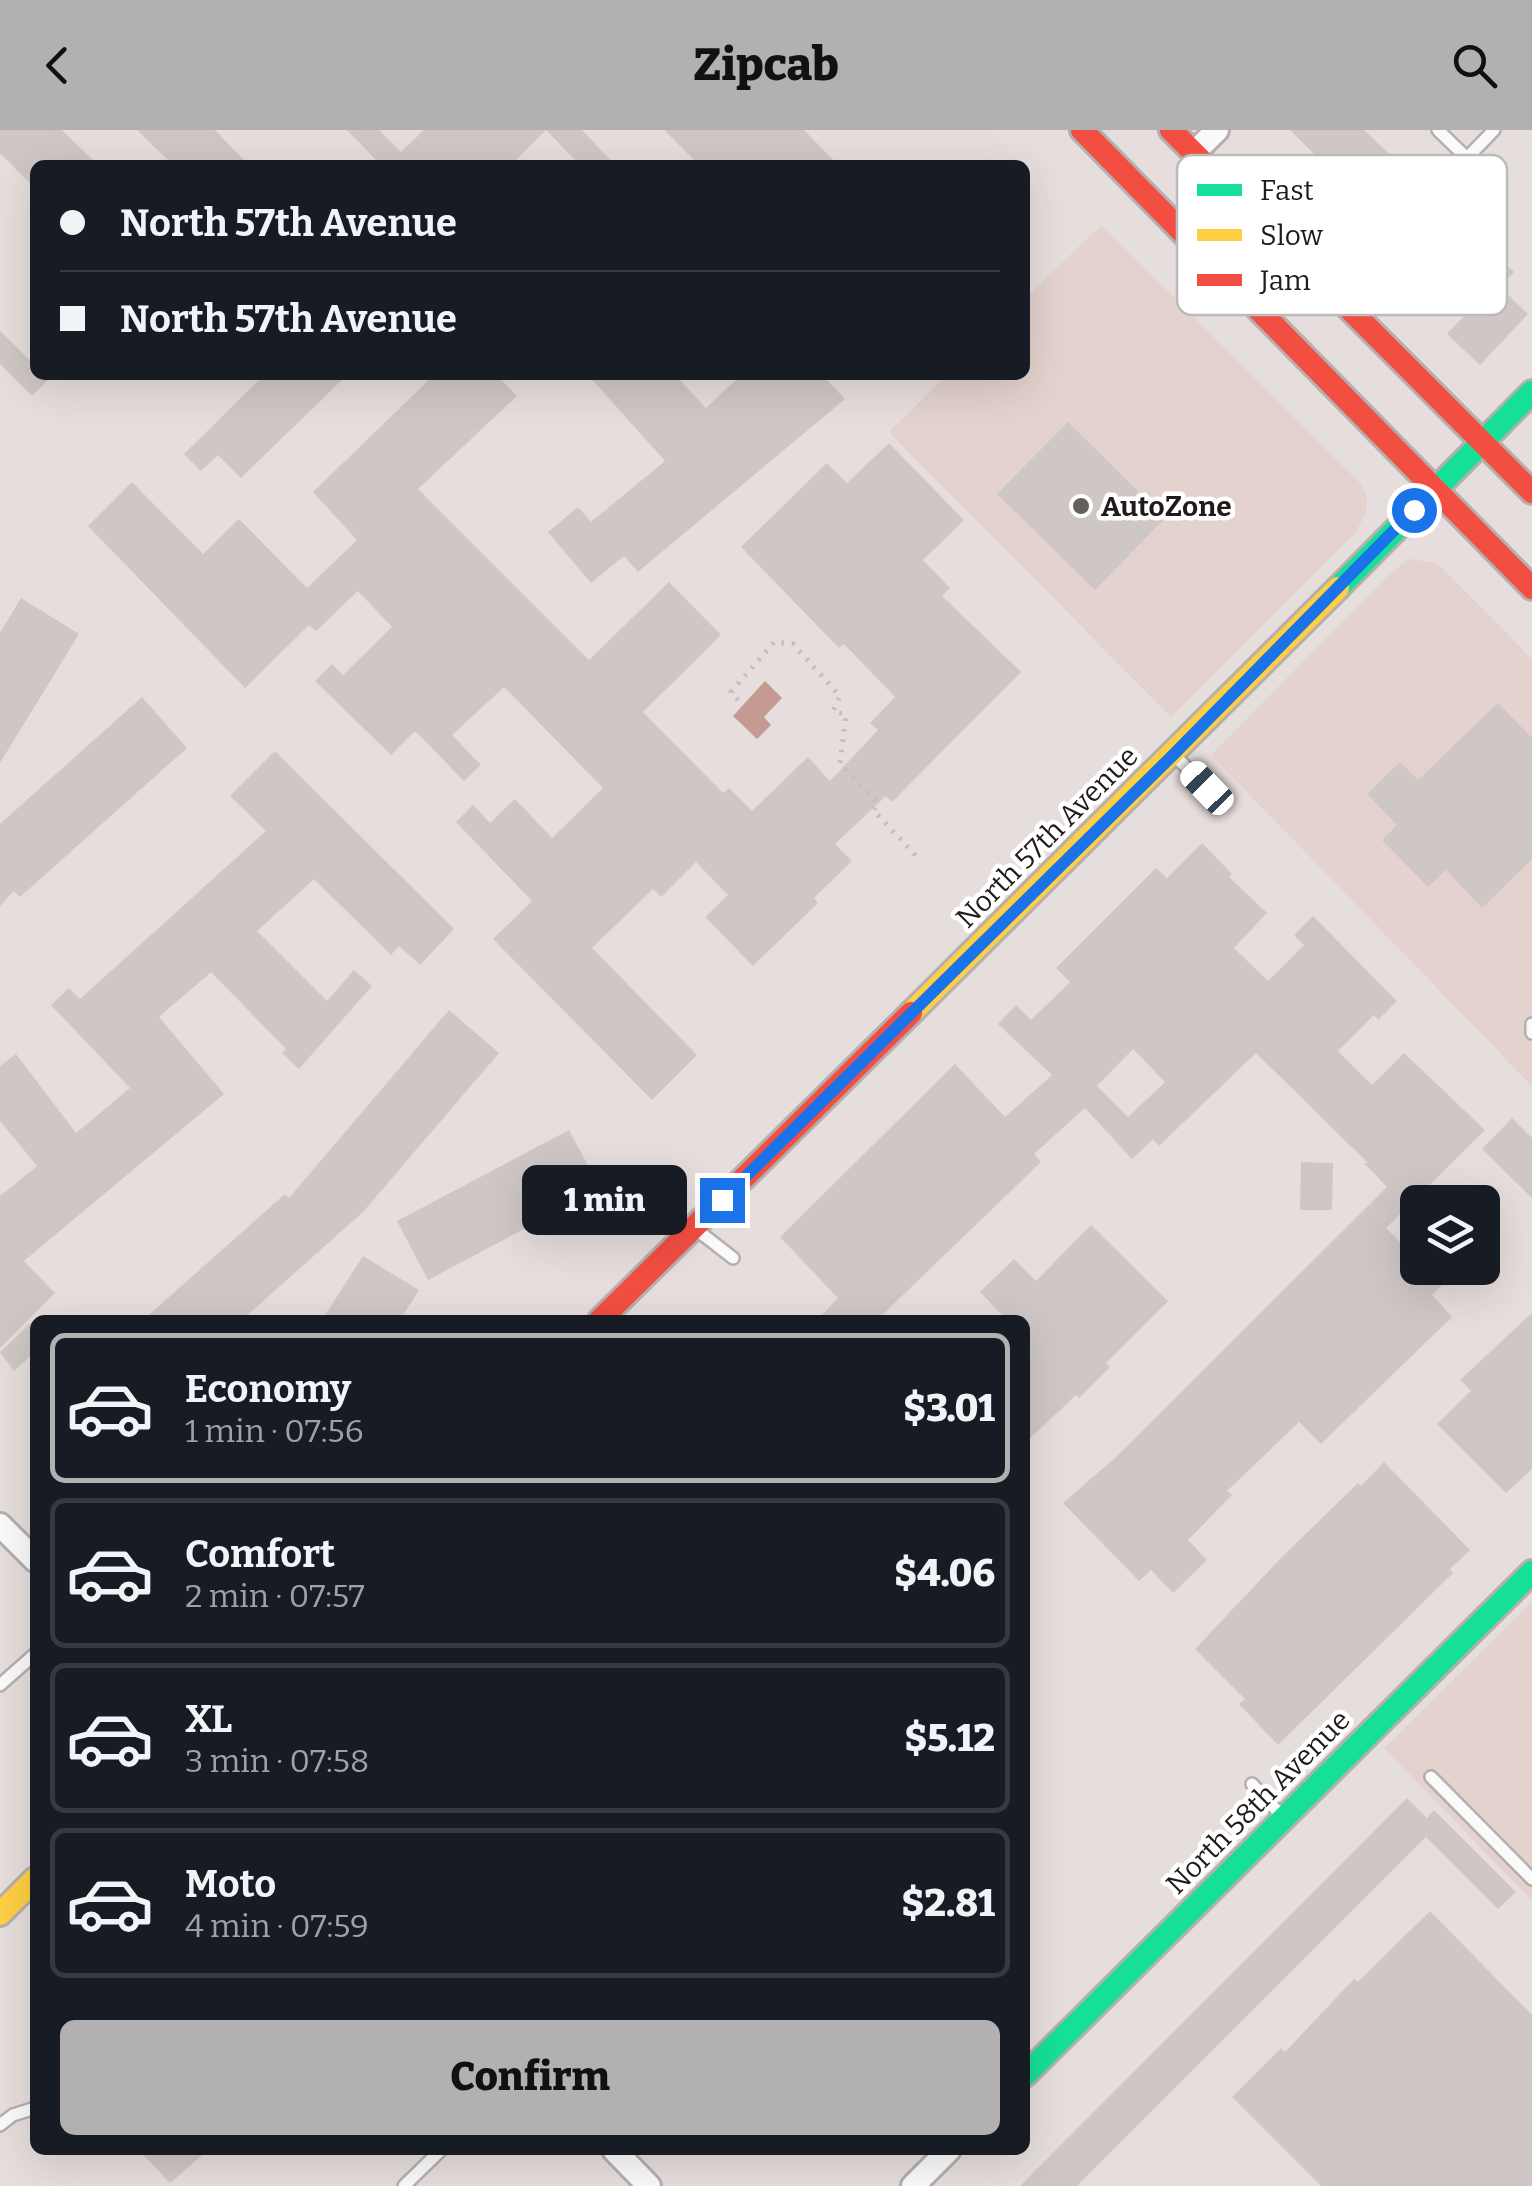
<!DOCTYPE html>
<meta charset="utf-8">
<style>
body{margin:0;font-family:Bitter,serif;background:#20242c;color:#f1f3f6;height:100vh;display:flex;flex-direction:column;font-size:38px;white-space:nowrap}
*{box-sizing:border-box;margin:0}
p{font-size:32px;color:#9ea1a6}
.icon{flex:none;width:55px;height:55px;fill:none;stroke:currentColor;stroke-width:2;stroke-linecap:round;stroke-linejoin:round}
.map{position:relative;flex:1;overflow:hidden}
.details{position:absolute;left:30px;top:1185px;width:1000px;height:840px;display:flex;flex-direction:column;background:#171b24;border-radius:15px;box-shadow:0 10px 40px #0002}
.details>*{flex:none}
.guide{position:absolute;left:30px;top:30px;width:1000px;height:220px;border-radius:15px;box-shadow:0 10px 40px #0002;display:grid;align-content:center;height:220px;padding:0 30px;background:#171b24}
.tools{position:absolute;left:1400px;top:1055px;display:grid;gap:20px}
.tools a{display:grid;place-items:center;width:100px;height:100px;border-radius:15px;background:#171b24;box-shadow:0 10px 40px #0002;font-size:50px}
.end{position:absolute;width:45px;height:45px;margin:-22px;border:12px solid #1a73e8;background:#fff;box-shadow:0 0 0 5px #fff}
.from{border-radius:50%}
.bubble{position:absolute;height:70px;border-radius:15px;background:#171b24;box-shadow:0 10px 40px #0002;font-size:32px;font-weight:800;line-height:70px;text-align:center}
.car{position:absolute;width:30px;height:60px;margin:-30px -15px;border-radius:12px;box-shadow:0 0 8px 2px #0007;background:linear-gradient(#fff 24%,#345 0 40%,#fff 0 76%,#345 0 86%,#fff 0)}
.guide b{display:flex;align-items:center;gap:35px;height:95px;font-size:38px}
.guide b+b{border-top:2px solid #363941}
.guide i{width:25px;height:25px;background:#f1f3f6}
ul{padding:18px 0 0;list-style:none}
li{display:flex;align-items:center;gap:30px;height:150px;margin:0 20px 15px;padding:0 10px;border:5px solid #363941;border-radius:15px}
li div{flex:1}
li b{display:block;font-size:38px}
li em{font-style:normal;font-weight:800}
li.current{border-color:#b2b0b1}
li>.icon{width:90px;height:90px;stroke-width:1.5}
.primary-button{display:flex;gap:20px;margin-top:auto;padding:20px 30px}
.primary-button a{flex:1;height:115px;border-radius:15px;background:#b2b0b1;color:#111;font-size:40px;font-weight:800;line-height:115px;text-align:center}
header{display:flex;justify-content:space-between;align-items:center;height:130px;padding:0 30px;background:#b2b0b1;color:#111;font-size:45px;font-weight:800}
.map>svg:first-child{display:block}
</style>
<header><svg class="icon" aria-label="back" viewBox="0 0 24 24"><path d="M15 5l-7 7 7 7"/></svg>Zipcab<svg class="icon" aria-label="search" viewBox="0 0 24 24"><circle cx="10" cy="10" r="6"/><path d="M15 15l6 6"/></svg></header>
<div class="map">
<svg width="1532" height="2056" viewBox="0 0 1532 2056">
<rect width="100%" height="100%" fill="#e6dedc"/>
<path fill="#e3d2ce" d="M1101 95 1361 354 1367 366 1366 383 1355 403 1171 587 889 302 947 245H1025V169Z
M1409 429 1437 433 1532 529V956L1211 625 1393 441Z
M1532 1472V1771L1384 1618Z"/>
<path fill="#c49a92" d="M765 551 782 568 764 587 771 595 757 609 733 586Z"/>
<path fill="#cec7c6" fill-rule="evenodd" d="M0 0H62L98 35H35V58L0 23Z
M137 0H215L249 35H173Z
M347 0H379L401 22 424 0H582L615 35H580L546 0 511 35H381Z
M664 0H804L838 35H699Z
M1290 0H1364L1434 66 1420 79 1467 127 1481 112 1514 142 1500 157 1528 184 1480 235 1447 204 1471 179 1422 133 1397 156 1367 125 1391 102 1348 58 1326 80 1295 50 1317 27Z
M0 201 35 235V245H45L49 249 32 266 0 234Z
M264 245H347L241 348 218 325 201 341 184 324Z
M434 245H497L517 266 418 359 589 530 669 452 721 505 643 582 723 663 729 658 752 681 808 627 830 651 878 600 870 593 895 567 844 514 839 518 741 417 827 333 847 353 889 313 964 390 923 430 950 458 942 466 1021 542 892 672 886 666 835 714 852 731 814 768 818 773 753 836 705 787 728 765 696 732 661 767 653 759 592 818 697 925 652 970 493 809 532 771 456 692 473 675 490 693 515 669 552 708 603 658 504 557 452 605 481 635 464 651 415 601 391 625 315 551 332 534 343 545 392 497 358 461 316 501 309 495 245 558 88 396 132 352 203 424 239 389 307 458 357 410 313 362Z
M588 245H675L706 278 741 245H822L845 269 638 442 624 426 591 453 548 402 578 377 591 392 665 331Z
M1068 292 1165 388 1095 460 997 364Z
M21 468 79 504 0 633V503Z
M142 567 187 618 20 767 14 761 0 776V694Z
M1498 573 1532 608V729L1482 778 1446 740 1428 757 1382 710 1397 695 1367 664 1400 632 1418 650Z
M275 621 454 799 420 835 399 816 391 825 314 749 257 801 327 871 354 840 372 856 299 939 282 923 286 919 211 842 159 887 224 964 24 1131 55 1163 0 1218V1066L37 1036 0 991V936L16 924 76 1003 130 958 51 875 69 858 80 869 266 701 230 666Z
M1202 713 1232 744 1229 747 1267 783 1234 818 1268 851 1304 815 1294 805 1313 786 1397 871 1378 890 1374 885 1338 921 1372 955 1404 923 1485 1000 1386 1098 1418 1130V1138H1425L1442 1155 1432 1165 1452 1187 1321 1314 1299 1292 1227 1361 1232 1365 1188 1410 1207 1430 1173 1463 1151 1440 1139 1451 1063 1373 1115 1328 1387 1057 1364 1033H1368L1256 923 1159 1016 1153 1009 1132 1029 1085 978 1034 1024 1041 1032 877 1190H817L838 1168 780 1107 955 934 1005 987 1052 945 998 894 1016 875 1031 890 1070 852 1056 838 1156 738 1167 748ZM1133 919 1165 952 1128 987 1097 956Z
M449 880 499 923 363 1082 242 1190H143L285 1064 289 1068Z
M1512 988 1532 1008V1068L1482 1019Z
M569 1000 602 1062 616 1049 632 1066 596 1101 571 1074 428 1150 397 1091Z
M1301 1032 1333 1033 1332 1080H1300Z
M1091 1095 1168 1171 1106 1233 1110 1237 1079 1268 1076 1265 1025 1313V1190H1007L980 1162 1014 1129 1036 1151Z
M363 1126 419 1160 400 1190H322Z
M1532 1183V1339L1506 1363 1437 1294 1471 1261 1460 1250Z
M35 1189V1222L14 1241 0 1222Z
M1384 1332 1470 1420 1450 1439 1453 1443 1278 1615 1239 1574 1245 1569 1195 1519 1280 1429 1358 1353 1361 1356Z
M1407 1668 1427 1688 1434 1680 1516 1762 1498 1779 1426 1707 1077 2056H1020Z
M1430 1781 1532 1885V2056H1321L1232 1967 1281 1918 1285 1922 1354 1849 1358 1852Z
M139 2020H208L170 2053Z"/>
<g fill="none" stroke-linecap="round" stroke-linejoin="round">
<g stroke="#b5afae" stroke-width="16">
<path id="lane" d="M1438 0 1467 28 1494 0
M1175 626 1207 658
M1532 894V903
M697 1100 733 1128
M0 1555 35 1524
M1431 1647 1532 1749
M1252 1654 1283 1687
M0 1995 13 1985 35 1978
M404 2056 441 2020"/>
</g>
<g stroke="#b5afae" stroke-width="28">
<path id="street" d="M1194 23 1217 0
M0 1395 35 1430
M614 2020 649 2056
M913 2056 949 2020"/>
</g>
<g stroke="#b5afae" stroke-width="28">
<path id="fast" d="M1338 458 1532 262
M1025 1945 1532 1442"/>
</g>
<g stroke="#b5afae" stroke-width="28">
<path id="slow" d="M911 883 1338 458
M0 1784 35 1749"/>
</g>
<g stroke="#b5afae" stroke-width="28">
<path id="jam" d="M1082 0 1532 458
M1171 0 1532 362
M600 1190 911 883"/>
</g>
<path stroke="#c0bebe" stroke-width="5" stroke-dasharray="2.5 8" stroke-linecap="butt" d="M738 570 731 562 774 512 793 514 840 566 833 581 846 585 840 633 878 674 873 680 918 728"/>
<use href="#lane" stroke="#fbfafa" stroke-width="11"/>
<use href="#street" stroke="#fbfafa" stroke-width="22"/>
<use href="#fast" stroke="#16e098" stroke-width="22"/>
<use href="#slow" stroke="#ffcf43" stroke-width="22"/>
<use href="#jam" stroke="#f24e42" stroke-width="22"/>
</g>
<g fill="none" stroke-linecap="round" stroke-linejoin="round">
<path stroke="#1a73e8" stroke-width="12" d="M722 1070 1174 624 1414 380"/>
</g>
<circle fill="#655f5d" stroke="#fff" stroke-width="4" cx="1081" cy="376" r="10"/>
<g text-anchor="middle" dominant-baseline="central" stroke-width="9" stroke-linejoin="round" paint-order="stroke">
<g font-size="28" font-weight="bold" fill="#201a19" stroke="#fff" text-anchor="start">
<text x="1101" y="376">AutoZone</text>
</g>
<g font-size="28" fill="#201a19" stroke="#fff">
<text transform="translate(1047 707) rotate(-45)">North 57th Avenue</text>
<text transform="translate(1258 1672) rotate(-45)">North 58th Avenue</text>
</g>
</g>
<rect x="1177" y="25" width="330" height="160" rx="15" fill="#fff" stroke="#bcbaba" stroke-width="2.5"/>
<rect x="1197" y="54" width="45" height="12" fill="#16e098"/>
<rect x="1197" y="99" width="45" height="12" fill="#ffcf43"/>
<rect x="1197" y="144" width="45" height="12" fill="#f24e42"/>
<g font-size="28" fill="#201a19">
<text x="1260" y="70">Fast</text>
<text x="1260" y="115">Slow</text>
<text x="1260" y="160">Jam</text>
</g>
</svg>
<div class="tools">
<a><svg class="icon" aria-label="layers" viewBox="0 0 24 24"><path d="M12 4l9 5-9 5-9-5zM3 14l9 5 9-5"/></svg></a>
</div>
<i class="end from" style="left:1414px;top:380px"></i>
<i class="end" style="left:722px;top:1070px"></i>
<div class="bubble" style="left:522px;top:1035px;width:165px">1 min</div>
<i class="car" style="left:1207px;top:658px;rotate:316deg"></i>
<div class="guide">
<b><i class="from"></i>North 57th Avenue</b>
<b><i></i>North 57th Avenue</b>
</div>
<section class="details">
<ul>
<li class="current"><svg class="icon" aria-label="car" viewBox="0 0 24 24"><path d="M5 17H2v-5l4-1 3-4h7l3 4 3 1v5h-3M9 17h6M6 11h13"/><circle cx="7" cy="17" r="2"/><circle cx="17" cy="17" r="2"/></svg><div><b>Economy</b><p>1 min · 07:56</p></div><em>$3.01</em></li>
<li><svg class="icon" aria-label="car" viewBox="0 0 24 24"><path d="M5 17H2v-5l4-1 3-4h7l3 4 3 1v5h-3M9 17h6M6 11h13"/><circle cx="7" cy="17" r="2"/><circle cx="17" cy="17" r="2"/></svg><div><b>Comfort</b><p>2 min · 07:57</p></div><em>$4.06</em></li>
<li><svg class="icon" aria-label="car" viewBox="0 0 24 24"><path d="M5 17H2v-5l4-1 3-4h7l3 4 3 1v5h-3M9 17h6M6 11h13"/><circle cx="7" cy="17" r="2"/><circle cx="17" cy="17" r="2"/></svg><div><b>XL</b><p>3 min · 07:58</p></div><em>$5.12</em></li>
<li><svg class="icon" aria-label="car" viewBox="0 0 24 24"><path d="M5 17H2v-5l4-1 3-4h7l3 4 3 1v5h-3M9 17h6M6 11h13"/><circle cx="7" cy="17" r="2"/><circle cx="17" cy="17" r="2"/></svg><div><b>Moto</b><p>4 min · 07:59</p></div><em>$2.81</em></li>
</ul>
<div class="primary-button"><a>Confirm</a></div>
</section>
</div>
